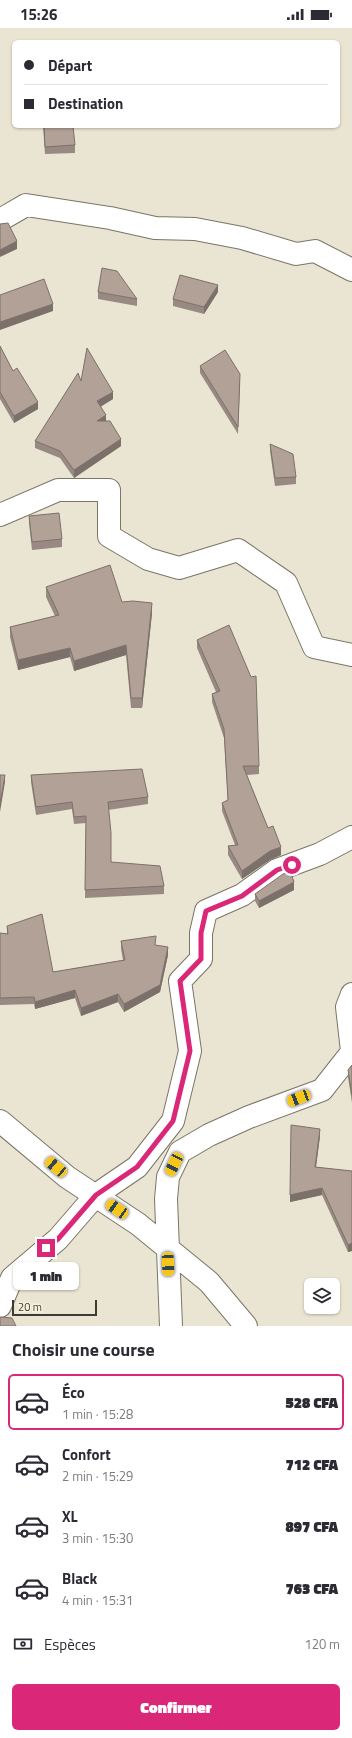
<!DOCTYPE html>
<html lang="fr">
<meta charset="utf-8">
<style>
body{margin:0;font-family:"Titillium Web",sans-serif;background:#f7f7f7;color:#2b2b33;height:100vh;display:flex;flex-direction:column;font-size:15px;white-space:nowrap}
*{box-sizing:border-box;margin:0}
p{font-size:13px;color:#7c7c81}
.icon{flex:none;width:22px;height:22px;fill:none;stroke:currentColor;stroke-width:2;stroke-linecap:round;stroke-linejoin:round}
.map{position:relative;height:1298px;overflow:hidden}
.details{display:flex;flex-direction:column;background:#fff;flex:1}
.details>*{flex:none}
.banner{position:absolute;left:12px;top:12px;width:328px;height:88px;border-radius:6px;box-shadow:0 1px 3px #0004;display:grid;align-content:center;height:88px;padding:0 12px;background:#fff}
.tools{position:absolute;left:304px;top:1250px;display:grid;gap:8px}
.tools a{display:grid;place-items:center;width:36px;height:36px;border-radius:6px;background:#fff;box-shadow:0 1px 3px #0004;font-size:20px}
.scale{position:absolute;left:12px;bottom:10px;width:85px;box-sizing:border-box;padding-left:4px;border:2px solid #3d3b34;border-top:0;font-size:11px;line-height:14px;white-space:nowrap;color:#3d3b34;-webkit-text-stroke:3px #f7f1e0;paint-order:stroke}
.end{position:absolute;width:18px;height:18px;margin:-9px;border:5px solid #db2777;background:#fff;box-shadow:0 0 0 2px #fff}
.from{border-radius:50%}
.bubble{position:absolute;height:28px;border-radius:6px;background:#fff;box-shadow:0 1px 3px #0004;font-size:13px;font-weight:800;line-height:28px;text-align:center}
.car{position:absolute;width:12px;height:24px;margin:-12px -6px;border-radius:5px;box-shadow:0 0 3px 1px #0007;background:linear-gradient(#f5c518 24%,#345 0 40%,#f5c518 0 76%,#345 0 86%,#f5c518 0)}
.banner b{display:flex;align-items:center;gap:14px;height:38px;font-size:15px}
.banner b+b{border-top:1px solid #e1e1e2}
.banner i{width:10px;height:10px;background:#2b2b33}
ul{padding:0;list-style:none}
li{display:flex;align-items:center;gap:12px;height:56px;margin:0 8px 6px;padding:0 4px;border:2px solid transparent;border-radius:6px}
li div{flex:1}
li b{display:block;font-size:15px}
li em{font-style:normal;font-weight:800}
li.selected{border-color:#db2777}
li>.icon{width:36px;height:36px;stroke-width:1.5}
h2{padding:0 12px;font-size:18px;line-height:48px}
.pay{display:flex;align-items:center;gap:10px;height:44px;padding:0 12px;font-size:15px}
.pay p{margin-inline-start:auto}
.button{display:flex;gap:8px;margin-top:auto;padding:8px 12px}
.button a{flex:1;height:46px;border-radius:6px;background:#db2777;color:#fff;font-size:16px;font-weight:800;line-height:46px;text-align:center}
.status{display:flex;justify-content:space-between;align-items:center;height:28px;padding:0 20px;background:#fff;direction:ltr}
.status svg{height:11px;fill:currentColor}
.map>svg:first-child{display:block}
</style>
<div class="status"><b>15:26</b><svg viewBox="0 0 49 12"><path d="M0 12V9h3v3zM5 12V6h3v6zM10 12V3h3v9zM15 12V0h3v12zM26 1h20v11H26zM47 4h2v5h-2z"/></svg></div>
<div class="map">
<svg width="352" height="1298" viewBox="0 0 352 1298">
<rect width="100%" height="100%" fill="#eae4d3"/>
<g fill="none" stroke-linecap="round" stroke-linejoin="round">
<g stroke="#7a7565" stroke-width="24">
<path id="minor" d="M0 192 26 177 110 190 155 200 195 201 242 210 296 226 315 223 352 242
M0 487 58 462H109V508L148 531 179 540 238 522 286 555 314 619 352 627
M352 966 347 979 352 1023
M0 1093 67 1149 138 1196 209 1254 246 1298
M0 1278 12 1250 58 1211 96 1167 137 1139 173 1093 190 1023 180 953 201 931V905L206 883 242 867 277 842 320 826 352 809
M171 1298 166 1171 168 1149 180 1124 209 1107 249 1089 322 1062 352 1024"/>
</g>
<use href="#minor" stroke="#fff" stroke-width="22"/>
</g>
<path fill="#988a82" d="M43 98 75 117V125L45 126Z
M98 264 137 271V278L98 271Z
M218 264 204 286 173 278V271Z
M0 318 13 343 38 381 14 395 0 371Z
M200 338 240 354 238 406 200 345Z
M81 353 113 371 101 378 106 393 121 418 74 450 60 430 35 420V413Z
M270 416 296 449V456L275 458 270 423Z
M29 488 62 511V519L32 522 29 495Z
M46 559 122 574 152 585 142 680H131L126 627 74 643 70 629 18 642 10 609V599L55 588 46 569Z
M197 612 259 738V746L247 747 268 800 281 827 270 832 242 851 228 827V818L235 817 222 783V775L228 773 224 710 212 674V666L216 664 197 620Z
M31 747 148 769V776L108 782 111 834 164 858V866L85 870 86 795 74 796 72 781 36 787 31 754Z
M294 862 259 880 255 873V866Z
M7 898 53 944 123 932 121 921V913L156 917 168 927 160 964 124 984 118 974 81 988 75 970 35 981 34 976 0 977V905L7 906Z
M352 1037V1075L348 1049V1042Z
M320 1108 316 1139 352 1143V1223L348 1224 322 1167 290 1174Z"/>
<path fill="#7c716a" d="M17 213V221L0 229V222Z
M218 257V264L204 286V279Z
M53 276V283L0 302V294Z
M113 364V371L97 381V373Z
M38 374V381L14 395V388Z
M106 387V394L97 393Z
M121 411V418L74 450V442Z
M152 575V585L142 680V670Z
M126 617V627L74 643V633Z
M70 620V629L18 642V632Z
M5 747V754L0 784V776Z
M281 819V827L270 832 242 851V843L270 823Z
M294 854V862L259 880V873Z
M168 919V927L160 964 124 984V976Z
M75 962V970L35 981V974Z
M118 966V974L81 988V980Z
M320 1101V1108L315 1146V1139Z
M322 1160V1167L290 1174V1167Z
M352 1215V1223L348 1224V1217Z"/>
<path fill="#b1a197" stroke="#7c716a" d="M44 98H73L75 117 45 119Z
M8 195 17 213 0 222V196Z
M102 240 117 243 137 271 98 264Z
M180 247 218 257 204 279 173 271Z
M44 251 53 276 0 294V267Z
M0 318 13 343 17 340 38 374 14 388 0 364Z
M87 320 113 364 97 373 106 387 97 393H110L121 411 74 442 60 423 35 413 78 345 81 353Z
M225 322 240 346 238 399 200 338Z
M270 416 293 426 296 449 275 450Z
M59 485 62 511 32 514 29 488Z
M110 537 122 574 133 573 152 575 142 670H131L126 617 74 633 70 620 18 632 10 599 59 587 46 559Z
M229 597 251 649 256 648 259 738H243L268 800 273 798 281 819 270 823 242 843 228 818 238 817 222 775 228 772 224 701 212 666 220 663 197 612Z
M142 741 148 769 108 774 111 805V834L160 838 164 858 85 862 86 788 74 789 72 774 36 779 31 747Z
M0 747H5L0 776Z
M290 843 294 854 259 873 255 866 283 846Z
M42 886 53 944 125 932 121 913 156 908 155 917 168 919 160 957 124 976 118 966 81 980 75 962 35 974 34 969 0 970V905L8 906 7 898Z
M352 1037V1067L348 1042Z
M291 1097 320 1101 315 1139 352 1143V1215L348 1217 322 1160 290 1167Z
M0 1289 12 1290 16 1298H0Z"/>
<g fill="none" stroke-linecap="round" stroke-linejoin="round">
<path stroke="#db2777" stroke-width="5" d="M46 1220 58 1211 96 1167 137 1139 173 1093 190 1023 180 953 201 931V905L206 883 242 868 277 842 292 837"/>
</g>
</svg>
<div class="tools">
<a><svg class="icon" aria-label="layers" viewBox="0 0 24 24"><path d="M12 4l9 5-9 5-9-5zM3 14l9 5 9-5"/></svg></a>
</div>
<div class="scale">20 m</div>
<i class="end from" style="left:292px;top:837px"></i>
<i class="end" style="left:46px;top:1220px"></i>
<div class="bubble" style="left:13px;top:1234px;width:66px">1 min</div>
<i class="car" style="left:299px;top:1070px;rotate:249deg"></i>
<i class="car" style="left:174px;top:1136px;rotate:206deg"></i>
<i class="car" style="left:56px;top:1139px;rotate:310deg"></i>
<i class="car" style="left:117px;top:1181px;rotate:304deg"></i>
<i class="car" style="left:168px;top:1236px;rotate:178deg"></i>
<div class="banner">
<b><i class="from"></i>Départ</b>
<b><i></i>Destination</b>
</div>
</div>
<section class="details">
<h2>Choisir une course</h2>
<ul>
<li class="selected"><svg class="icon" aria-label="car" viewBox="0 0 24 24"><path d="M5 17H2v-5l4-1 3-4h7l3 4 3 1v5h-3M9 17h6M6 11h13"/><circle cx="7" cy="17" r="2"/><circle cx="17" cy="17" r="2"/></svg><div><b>Éco</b><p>1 min · 15:28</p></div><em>528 CFA</em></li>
<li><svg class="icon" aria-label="car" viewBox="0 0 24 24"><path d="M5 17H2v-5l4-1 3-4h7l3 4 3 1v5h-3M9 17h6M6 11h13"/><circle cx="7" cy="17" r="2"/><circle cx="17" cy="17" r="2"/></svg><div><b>Confort</b><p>2 min · 15:29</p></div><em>712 CFA</em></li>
<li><svg class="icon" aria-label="car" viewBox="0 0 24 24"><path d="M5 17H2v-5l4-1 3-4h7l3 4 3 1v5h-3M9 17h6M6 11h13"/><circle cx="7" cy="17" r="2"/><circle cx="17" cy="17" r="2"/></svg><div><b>XL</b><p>3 min · 15:30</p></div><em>897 CFA</em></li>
<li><svg class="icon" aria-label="car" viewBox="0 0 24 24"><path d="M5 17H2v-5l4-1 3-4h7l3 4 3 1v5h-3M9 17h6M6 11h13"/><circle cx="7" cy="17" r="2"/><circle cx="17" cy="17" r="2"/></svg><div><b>Black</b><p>4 min · 15:31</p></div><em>763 CFA</em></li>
</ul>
<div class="pay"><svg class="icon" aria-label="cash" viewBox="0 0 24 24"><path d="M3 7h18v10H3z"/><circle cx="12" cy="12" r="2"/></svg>Espèces<p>120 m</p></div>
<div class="button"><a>Confirmer</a></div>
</section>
